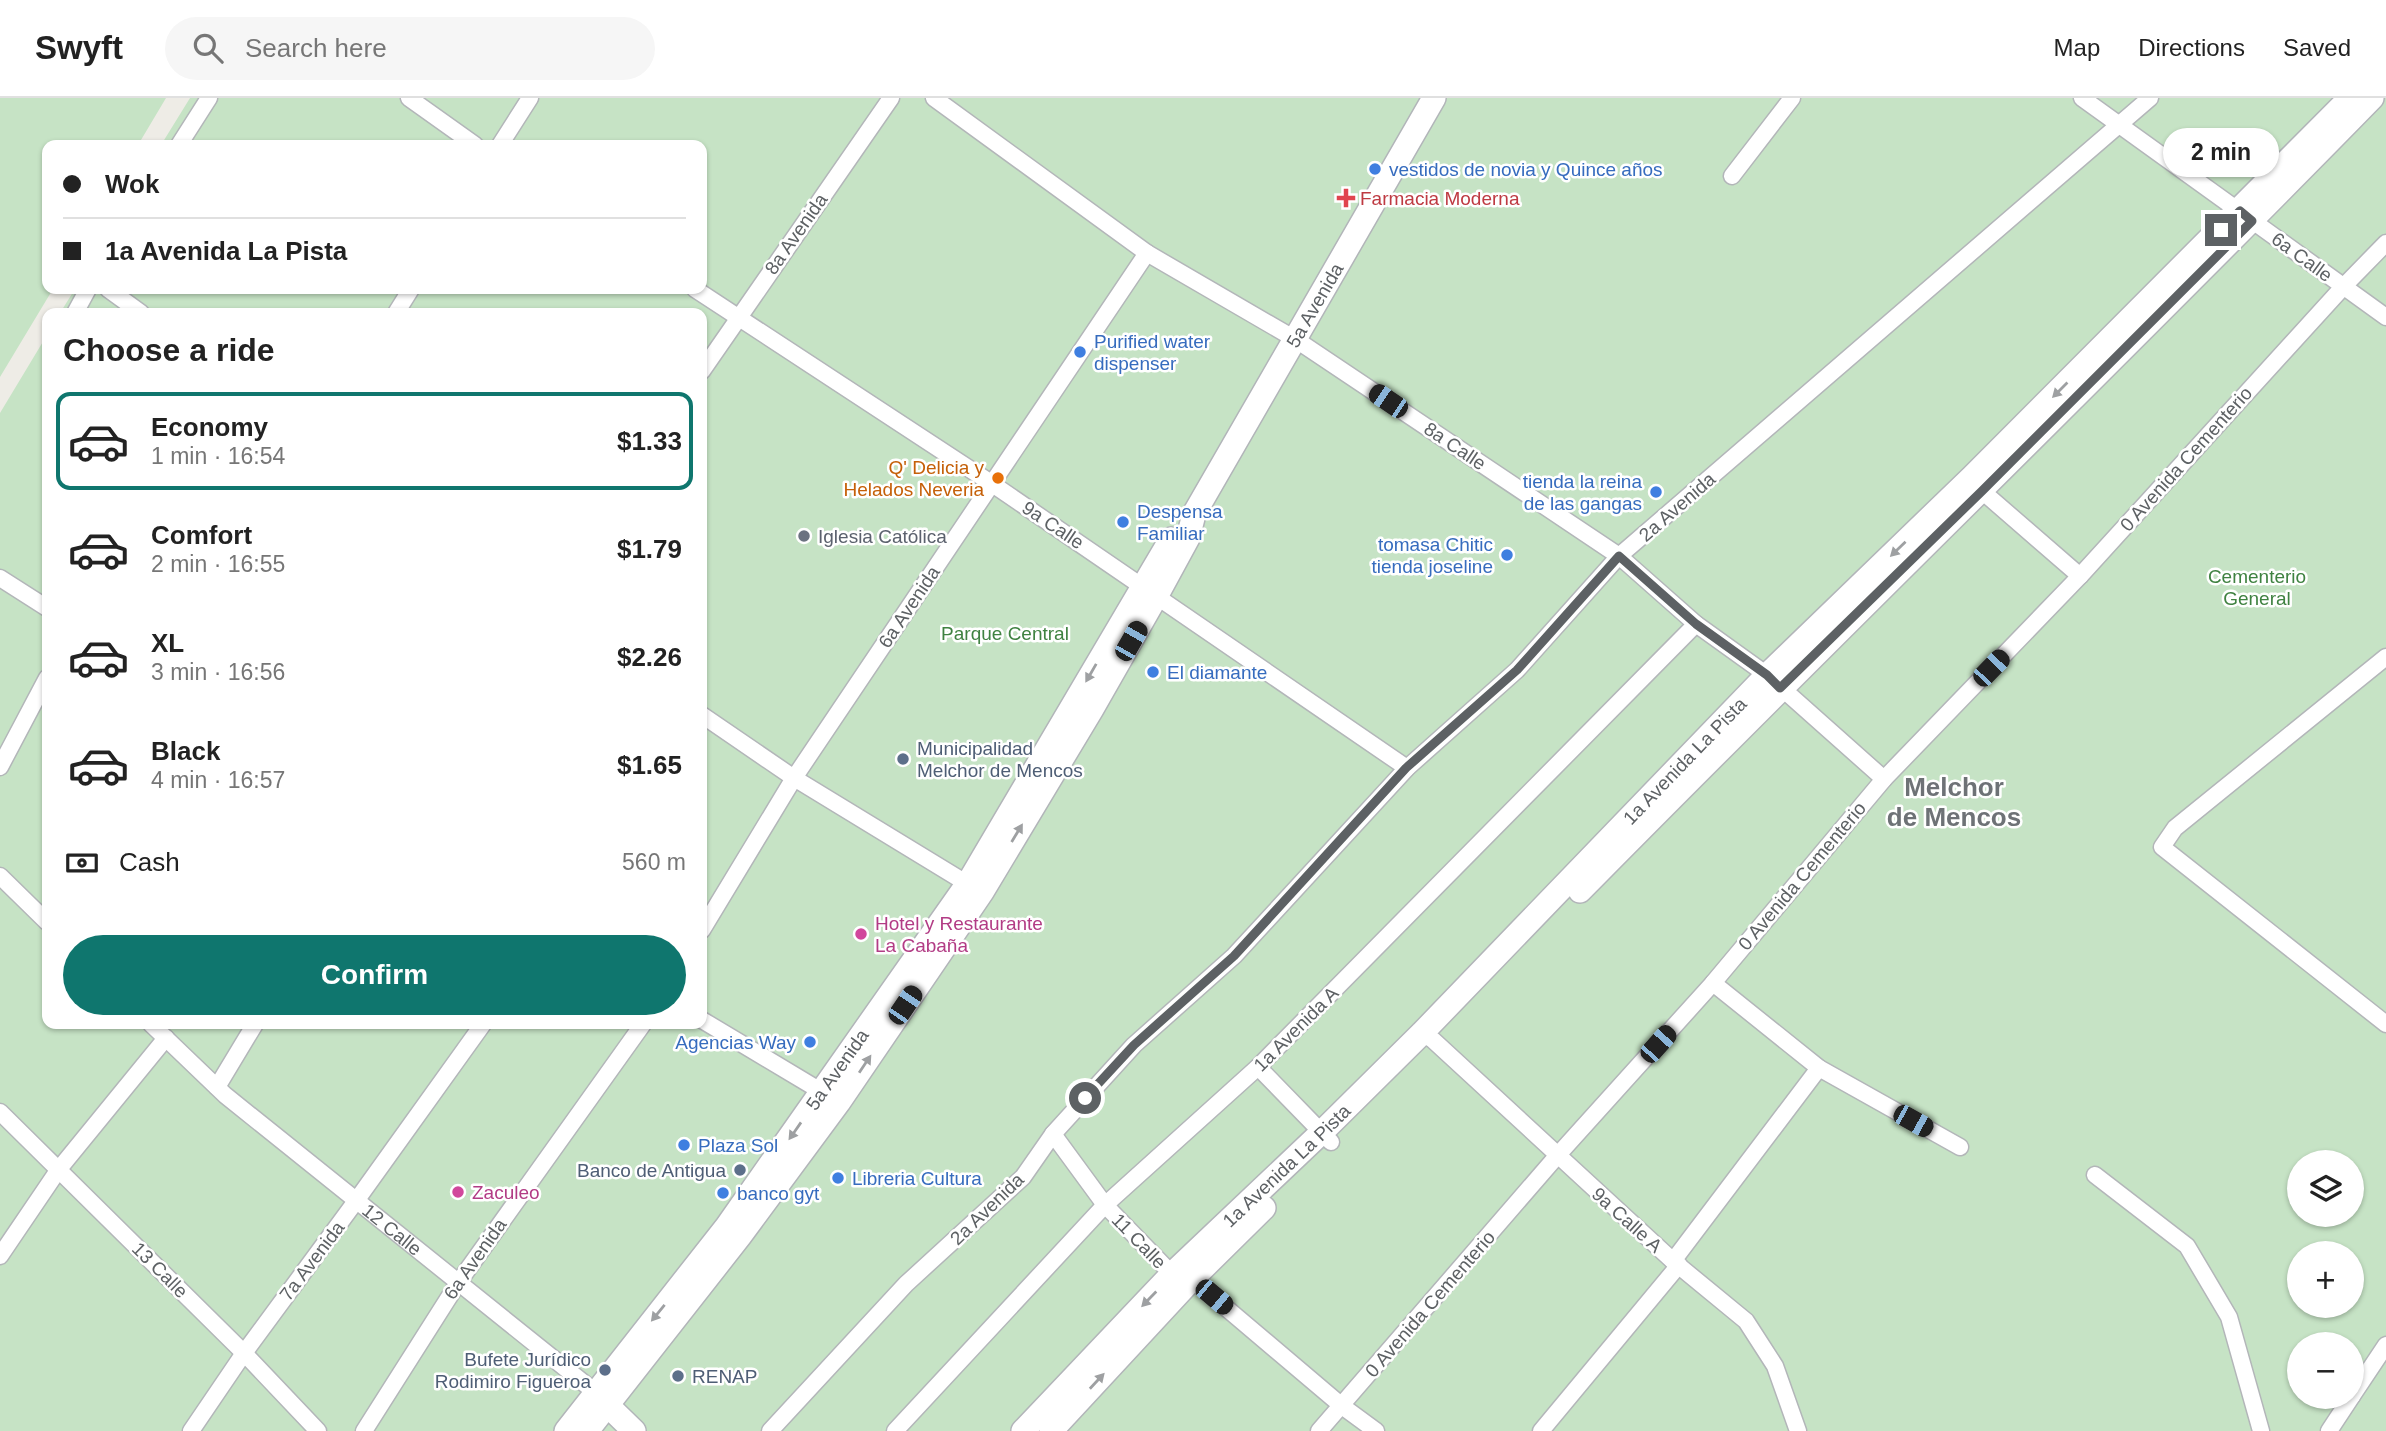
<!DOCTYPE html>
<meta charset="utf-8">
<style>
body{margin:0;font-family:Arial,sans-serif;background:#f6f6f6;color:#222;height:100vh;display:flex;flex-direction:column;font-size:26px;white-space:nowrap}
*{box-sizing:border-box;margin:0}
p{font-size:23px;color:#767676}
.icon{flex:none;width:38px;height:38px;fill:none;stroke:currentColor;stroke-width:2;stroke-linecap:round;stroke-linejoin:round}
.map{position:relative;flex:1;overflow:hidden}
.details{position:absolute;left:42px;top:210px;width:665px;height:721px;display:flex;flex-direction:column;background:#fff;border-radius:14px;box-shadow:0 2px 5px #0004}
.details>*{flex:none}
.banner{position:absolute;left:42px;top:42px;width:665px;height:154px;border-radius:14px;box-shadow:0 2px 5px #0004;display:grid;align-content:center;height:154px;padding:0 21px;background:#fff}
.tools{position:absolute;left:2287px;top:1052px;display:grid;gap:14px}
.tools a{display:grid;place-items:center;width:77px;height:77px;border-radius:50%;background:#fff;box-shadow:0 2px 5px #0004;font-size:35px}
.end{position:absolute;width:32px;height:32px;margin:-16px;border:9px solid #5d6164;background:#fff;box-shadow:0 0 0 4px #fff}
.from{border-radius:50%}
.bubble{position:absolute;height:49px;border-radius:24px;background:#fff;box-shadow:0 2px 5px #0004;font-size:23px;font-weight:700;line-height:49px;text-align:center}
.car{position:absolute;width:21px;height:42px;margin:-21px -10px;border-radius:9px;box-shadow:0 0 5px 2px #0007;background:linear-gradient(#222 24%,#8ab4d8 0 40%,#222 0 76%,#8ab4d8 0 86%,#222 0)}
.banner b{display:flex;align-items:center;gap:24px;height:66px;font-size:26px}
.banner b+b{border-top:2px solid #e0e0e0}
.banner i{width:18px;height:18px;background:#222}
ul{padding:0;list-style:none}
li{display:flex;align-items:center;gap:21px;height:98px;margin:0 14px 10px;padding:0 7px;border:4px solid transparent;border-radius:14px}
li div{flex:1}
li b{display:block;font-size:26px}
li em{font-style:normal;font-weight:700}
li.on{border-color:#0f766e}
li>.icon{width:63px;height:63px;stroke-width:1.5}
h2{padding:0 21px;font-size:32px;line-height:84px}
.pay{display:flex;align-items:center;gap:18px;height:77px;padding:0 21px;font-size:26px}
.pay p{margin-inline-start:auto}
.cta{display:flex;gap:14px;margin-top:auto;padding:14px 21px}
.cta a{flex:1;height:80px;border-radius:42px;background:#0f766e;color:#fff;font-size:28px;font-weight:700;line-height:80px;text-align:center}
header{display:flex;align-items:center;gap:42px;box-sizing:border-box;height:98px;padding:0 35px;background:#fff;border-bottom:2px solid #e0e0e0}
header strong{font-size:33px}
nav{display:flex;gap:38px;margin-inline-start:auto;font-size:24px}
.search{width:490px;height:63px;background:#f6f6f6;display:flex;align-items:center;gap:18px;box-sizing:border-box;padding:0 24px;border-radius:38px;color:#767676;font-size:26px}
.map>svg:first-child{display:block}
</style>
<header>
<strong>Swyft</strong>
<div class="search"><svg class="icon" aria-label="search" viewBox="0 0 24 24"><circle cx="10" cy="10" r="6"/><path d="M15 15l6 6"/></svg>Search here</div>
<nav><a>Map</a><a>Directions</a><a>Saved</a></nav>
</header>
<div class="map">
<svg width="2386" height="1333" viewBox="0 0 2386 1333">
<rect width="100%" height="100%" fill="#eeece6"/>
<path fill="#c6e3c5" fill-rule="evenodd" d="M0 0H166L138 47H47V191H53L0 279Z
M190 0H2386V1333H0V315L47 237V926H702V215H60L75 191H702V47H161ZM2300 1064H2352V1116H2300ZM2300 1155H2352V1208H2300ZM2300 1246H2352V1298H2300Z"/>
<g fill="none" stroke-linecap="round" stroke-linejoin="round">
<g stroke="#b3b6b9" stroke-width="19">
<g id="street">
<path d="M409 0 475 47"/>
<path d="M934 0 1147 155 1295 241 1619 458 1696 526 1767 577 1884 681"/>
<path d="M2082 0 2386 219"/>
<path d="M179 47 209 0"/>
<path d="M500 47 530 0"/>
<path d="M1732 78 1792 0"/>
<path d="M108 191 141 215"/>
<path d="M695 191 991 385 1407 670"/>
<path d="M75 215 88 191"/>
<path d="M396 215 411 191"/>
<path d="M702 273 891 0"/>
<path d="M1976 384 1982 393 2080 478"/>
<path d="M0 480 47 510"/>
<path d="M2386 559 2175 730 2162 749 2386 926"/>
<path d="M702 617 794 680 976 791"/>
<path d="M0 669 47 580"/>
<path d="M0 778 47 824"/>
<path d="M702 832 794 680 1147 155"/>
<path d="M1713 885 1819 970 1960 1049"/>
<path d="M702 922 829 998"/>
<path id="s1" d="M151 926 225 997 595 1294"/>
<path d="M1422 935 1433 942 1673 1163 1746 1223 1775 1268 1798 1333"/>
<path d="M1258 969 1331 1044"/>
<path d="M217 989 255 926"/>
<path d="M0 1014 244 1255 318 1333"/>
<path d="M1053 1036 1105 1107 1172 1176 1192 1181 1342 1308 1376 1333"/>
<path d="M2095 1077 2187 1148 2229 1219 2261 1333"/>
<path d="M0 1158 59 1071 166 940"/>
<path d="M1673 1163 1819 970"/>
<path d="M2352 1298 2386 1247"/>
<path d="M191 1333 244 1255 356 1103 483 926"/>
<path d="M364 1333 458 1185 643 926"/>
<path d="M770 1333 906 1186 1023 1079 1053 1036 1134 947 1234 858 1407 670 1517 572 1619 458 2150 0"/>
<path d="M895 1333 1105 1107 1258 969 1696 526"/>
<path d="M1319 1333 1557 1058 1713 885 1884 681 2080 478 2343 189 2386 145"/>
<path d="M1541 1333 1679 1167"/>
<path d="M2329 1333 2352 1298"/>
</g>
</g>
<g stroke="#b2b5b9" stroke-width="26">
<g id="secondary">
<path d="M1580 793C1842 527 2111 267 2372 0"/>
<path d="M596 1296 634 1333"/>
<path id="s2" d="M566 1333 727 1128 968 785 1171 441"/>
<path id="s3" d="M587 1333 740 1138 839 1004 982 794 1092 611 1157 497 1188 440 1194 416 1434 0"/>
<path id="s4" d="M1023 1333 1172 1176 1322 1034 1422 935 1767 577 1972 379 2350 0"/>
<path d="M1051 1333 1192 1181 1264 1110"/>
</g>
</g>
<use href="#street" stroke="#fff" stroke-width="16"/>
<use href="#secondary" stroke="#fff" stroke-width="23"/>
</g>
<defs><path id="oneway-solid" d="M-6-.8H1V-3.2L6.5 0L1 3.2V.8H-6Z" transform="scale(1.75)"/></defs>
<g fill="#9ea0a2">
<use href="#oneway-solid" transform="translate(2060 292) rotate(135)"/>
<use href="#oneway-solid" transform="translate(1898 451) rotate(136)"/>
<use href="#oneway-solid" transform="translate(1091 575) rotate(120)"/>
<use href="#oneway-solid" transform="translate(1017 735) rotate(-59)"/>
<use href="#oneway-solid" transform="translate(865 966) rotate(-56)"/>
<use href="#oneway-solid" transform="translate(795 1033) rotate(125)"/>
<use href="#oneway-solid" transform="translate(1149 1201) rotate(134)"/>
<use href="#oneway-solid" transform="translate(658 1215) rotate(129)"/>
<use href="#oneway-solid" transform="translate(1097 1283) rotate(-47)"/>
</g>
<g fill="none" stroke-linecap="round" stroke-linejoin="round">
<path stroke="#5d6164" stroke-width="9" d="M1085 1000 1134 947 1234 858 1406 670 1517 572 1619 458 1696 526 1767 577 1780 590 1982 393 2252 123 2240 113 2221 132"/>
</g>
<g fill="#3f7fe0" stroke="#fff" stroke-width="2.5">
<circle cx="1375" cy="71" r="7"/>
<circle cx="1080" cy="254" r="7"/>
<circle cx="1656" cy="394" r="7"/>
<circle cx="1123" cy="424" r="7"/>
<circle cx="1507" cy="457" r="7"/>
<circle cx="1153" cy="574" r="7"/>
<circle cx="810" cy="944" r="7"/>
<circle cx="684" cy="1047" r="7"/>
<circle cx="838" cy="1080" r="7"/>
<circle cx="723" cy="1095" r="7"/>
</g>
<path fill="#e0444e" stroke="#fff" stroke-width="2.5" d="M1342.5 89.5h7v7h7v7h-7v7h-7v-7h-7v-7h7z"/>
<circle fill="#e8710a" stroke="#fff" stroke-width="2.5" cx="998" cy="380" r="7"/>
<circle fill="#6b7280" stroke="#fff" stroke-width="2.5" cx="804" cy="438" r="7"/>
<g fill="#5c6f8a" stroke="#fff" stroke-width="2.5">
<circle cx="903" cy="661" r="7"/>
<circle cx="740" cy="1072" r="7"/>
<circle cx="605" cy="1272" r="7"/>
<circle cx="678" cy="1278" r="7"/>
</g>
<g fill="#d1479c" stroke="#fff" stroke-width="2.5">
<circle cx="861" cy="836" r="7"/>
<circle cx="458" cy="1094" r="7"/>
</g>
<g text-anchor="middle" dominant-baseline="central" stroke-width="5" stroke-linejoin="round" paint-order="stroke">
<g font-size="19" fill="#366cbe" stroke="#fff" text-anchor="start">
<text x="1389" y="71">vestidos de novia y Quince años</text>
<text x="1094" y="243">Purified water<tspan x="1094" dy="22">dispenser</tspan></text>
<text x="1642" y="383" text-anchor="end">tienda la reina<tspan x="1642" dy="22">de las gangas</tspan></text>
<text x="1137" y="413">Despensa<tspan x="1137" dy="22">Familiar</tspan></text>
<text x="1493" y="446" text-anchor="end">tomasa Chitic<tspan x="1493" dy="22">tienda joseline</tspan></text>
<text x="1167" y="574">El diamante</text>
<text x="796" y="944" text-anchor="end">Agencias Way</text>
<text x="698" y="1047">Plaza Sol</text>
<text x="852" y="1080">Libreria Cultura</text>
<text x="737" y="1095">banco gyt</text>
</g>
<g font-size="19" fill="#be3a42" stroke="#fff" text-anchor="start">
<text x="1360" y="100">Farmacia Moderna</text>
</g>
<g font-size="19" fill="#5d6164" stroke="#fff">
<text transform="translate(796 136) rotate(-55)">8a Avenida</text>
<text transform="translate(2302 159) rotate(36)">6a Calle</text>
<text stroke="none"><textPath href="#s3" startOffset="1344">5a Avenida</textPath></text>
<text transform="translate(1455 348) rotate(34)">8a Calle</text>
<text transform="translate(2186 361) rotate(-48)">0 Avenida Cementerio</text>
<text transform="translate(1677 409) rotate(-41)">2a Avenida</text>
<text transform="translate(1053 427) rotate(34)">9a Calle</text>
<text transform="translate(909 509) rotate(-56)">6a Avenida</text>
<text stroke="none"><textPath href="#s4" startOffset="942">1a Avenida La Pista</textPath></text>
<text transform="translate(1802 778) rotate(-50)">0 Avenida Cementerio</text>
<text transform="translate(1296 931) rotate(-45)">1a Avenida A</text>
<text stroke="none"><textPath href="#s2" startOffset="452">5a Avenida</textPath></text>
<text stroke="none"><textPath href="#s4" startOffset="374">1a Avenida La Pista</textPath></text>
<text transform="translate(987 1111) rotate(-44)">2a Avenida</text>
<text transform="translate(1627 1122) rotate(42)">9a Calle A</text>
<text stroke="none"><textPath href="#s1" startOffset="317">12 Calle</textPath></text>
<text transform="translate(1139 1143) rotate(46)">11 Calle</text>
<text transform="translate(475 1161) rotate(-55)">6a Avenida</text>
<text transform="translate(312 1163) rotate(-53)">7a Avenida</text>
<text transform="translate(160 1172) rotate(45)">13 Calle</text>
<text transform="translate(1430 1206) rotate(-49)">0 Avenida Cementerio</text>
</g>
<g font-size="19" fill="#c56008" stroke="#fff" text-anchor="end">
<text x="984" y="369">Q' Delicia y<tspan x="984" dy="22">Helados Neveria</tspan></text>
</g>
<g font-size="19" fill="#5b616d" stroke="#fff" text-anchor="start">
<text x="818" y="438">Iglesia Católica</text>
</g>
<g font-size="19" fill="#3f8241" stroke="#fff">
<text x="2257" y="478">Cementerio<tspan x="2257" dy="22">General</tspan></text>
<text x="1005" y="535">Parque Central</text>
</g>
<g font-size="19" fill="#4e5e75" stroke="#fff" text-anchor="start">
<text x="917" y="650">Municipalidad<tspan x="917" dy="22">Melchor de Mencos</tspan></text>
<text x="726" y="1072" text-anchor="end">Banco de Antigua</text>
<text x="591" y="1261" text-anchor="end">Bufete Jurídico<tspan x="591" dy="22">Rodimiro Figueroa</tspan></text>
<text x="692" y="1278">RENAP</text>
</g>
<g font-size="19" fill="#b23c85" stroke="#fff" text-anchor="start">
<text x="875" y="825">Hotel y Restaurante<tspan x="875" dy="22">La Cabaña</tspan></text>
<text x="472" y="1094">Zaculeo</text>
</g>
<g font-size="26" font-weight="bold" fill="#6e7276" stroke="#fff">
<text x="1954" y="689">Melchor<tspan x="1954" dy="30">de Mencos</tspan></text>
</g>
</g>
</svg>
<div class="tools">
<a><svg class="icon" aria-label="layers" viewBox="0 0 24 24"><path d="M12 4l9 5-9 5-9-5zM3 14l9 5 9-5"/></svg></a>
<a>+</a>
<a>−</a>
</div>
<i class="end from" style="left:1085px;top:1000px"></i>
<i class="end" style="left:2221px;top:132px"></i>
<div class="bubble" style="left:2163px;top:30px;width:116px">2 min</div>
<i class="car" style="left:1388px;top:303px;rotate:304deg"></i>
<i class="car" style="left:1131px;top:543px;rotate:30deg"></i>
<i class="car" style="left:1991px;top:570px;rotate:44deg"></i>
<i class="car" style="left:905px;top:907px;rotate:34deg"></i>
<i class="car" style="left:1658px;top:946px;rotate:42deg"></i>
<i class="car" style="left:1913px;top:1023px;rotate:119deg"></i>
<i class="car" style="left:1214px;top:1199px;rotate:130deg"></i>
<div class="banner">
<b><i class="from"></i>Wok</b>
<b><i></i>1a Avenida La Pista</b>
</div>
<section class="details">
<h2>Choose a ride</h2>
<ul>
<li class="on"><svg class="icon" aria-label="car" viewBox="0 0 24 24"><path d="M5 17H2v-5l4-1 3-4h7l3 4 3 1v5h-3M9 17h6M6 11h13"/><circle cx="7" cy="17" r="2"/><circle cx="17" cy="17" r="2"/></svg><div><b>Economy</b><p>1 min · 16:54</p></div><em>$1.33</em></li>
<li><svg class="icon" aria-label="car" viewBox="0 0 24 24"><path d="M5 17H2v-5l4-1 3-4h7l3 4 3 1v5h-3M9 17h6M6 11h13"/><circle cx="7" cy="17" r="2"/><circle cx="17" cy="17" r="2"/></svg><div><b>Comfort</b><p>2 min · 16:55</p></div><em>$1.79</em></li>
<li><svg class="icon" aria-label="car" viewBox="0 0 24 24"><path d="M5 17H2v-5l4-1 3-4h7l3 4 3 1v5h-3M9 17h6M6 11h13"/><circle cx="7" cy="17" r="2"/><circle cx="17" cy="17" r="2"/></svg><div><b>XL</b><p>3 min · 16:56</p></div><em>$2.26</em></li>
<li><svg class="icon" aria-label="car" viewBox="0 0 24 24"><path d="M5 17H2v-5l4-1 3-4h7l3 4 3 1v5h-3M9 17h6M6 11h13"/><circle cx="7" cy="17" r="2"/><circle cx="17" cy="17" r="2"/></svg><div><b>Black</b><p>4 min · 16:57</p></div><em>$1.65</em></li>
</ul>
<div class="pay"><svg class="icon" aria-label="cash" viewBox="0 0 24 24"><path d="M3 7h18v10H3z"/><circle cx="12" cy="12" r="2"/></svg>Cash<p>560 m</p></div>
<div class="cta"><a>Confirm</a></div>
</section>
</div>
